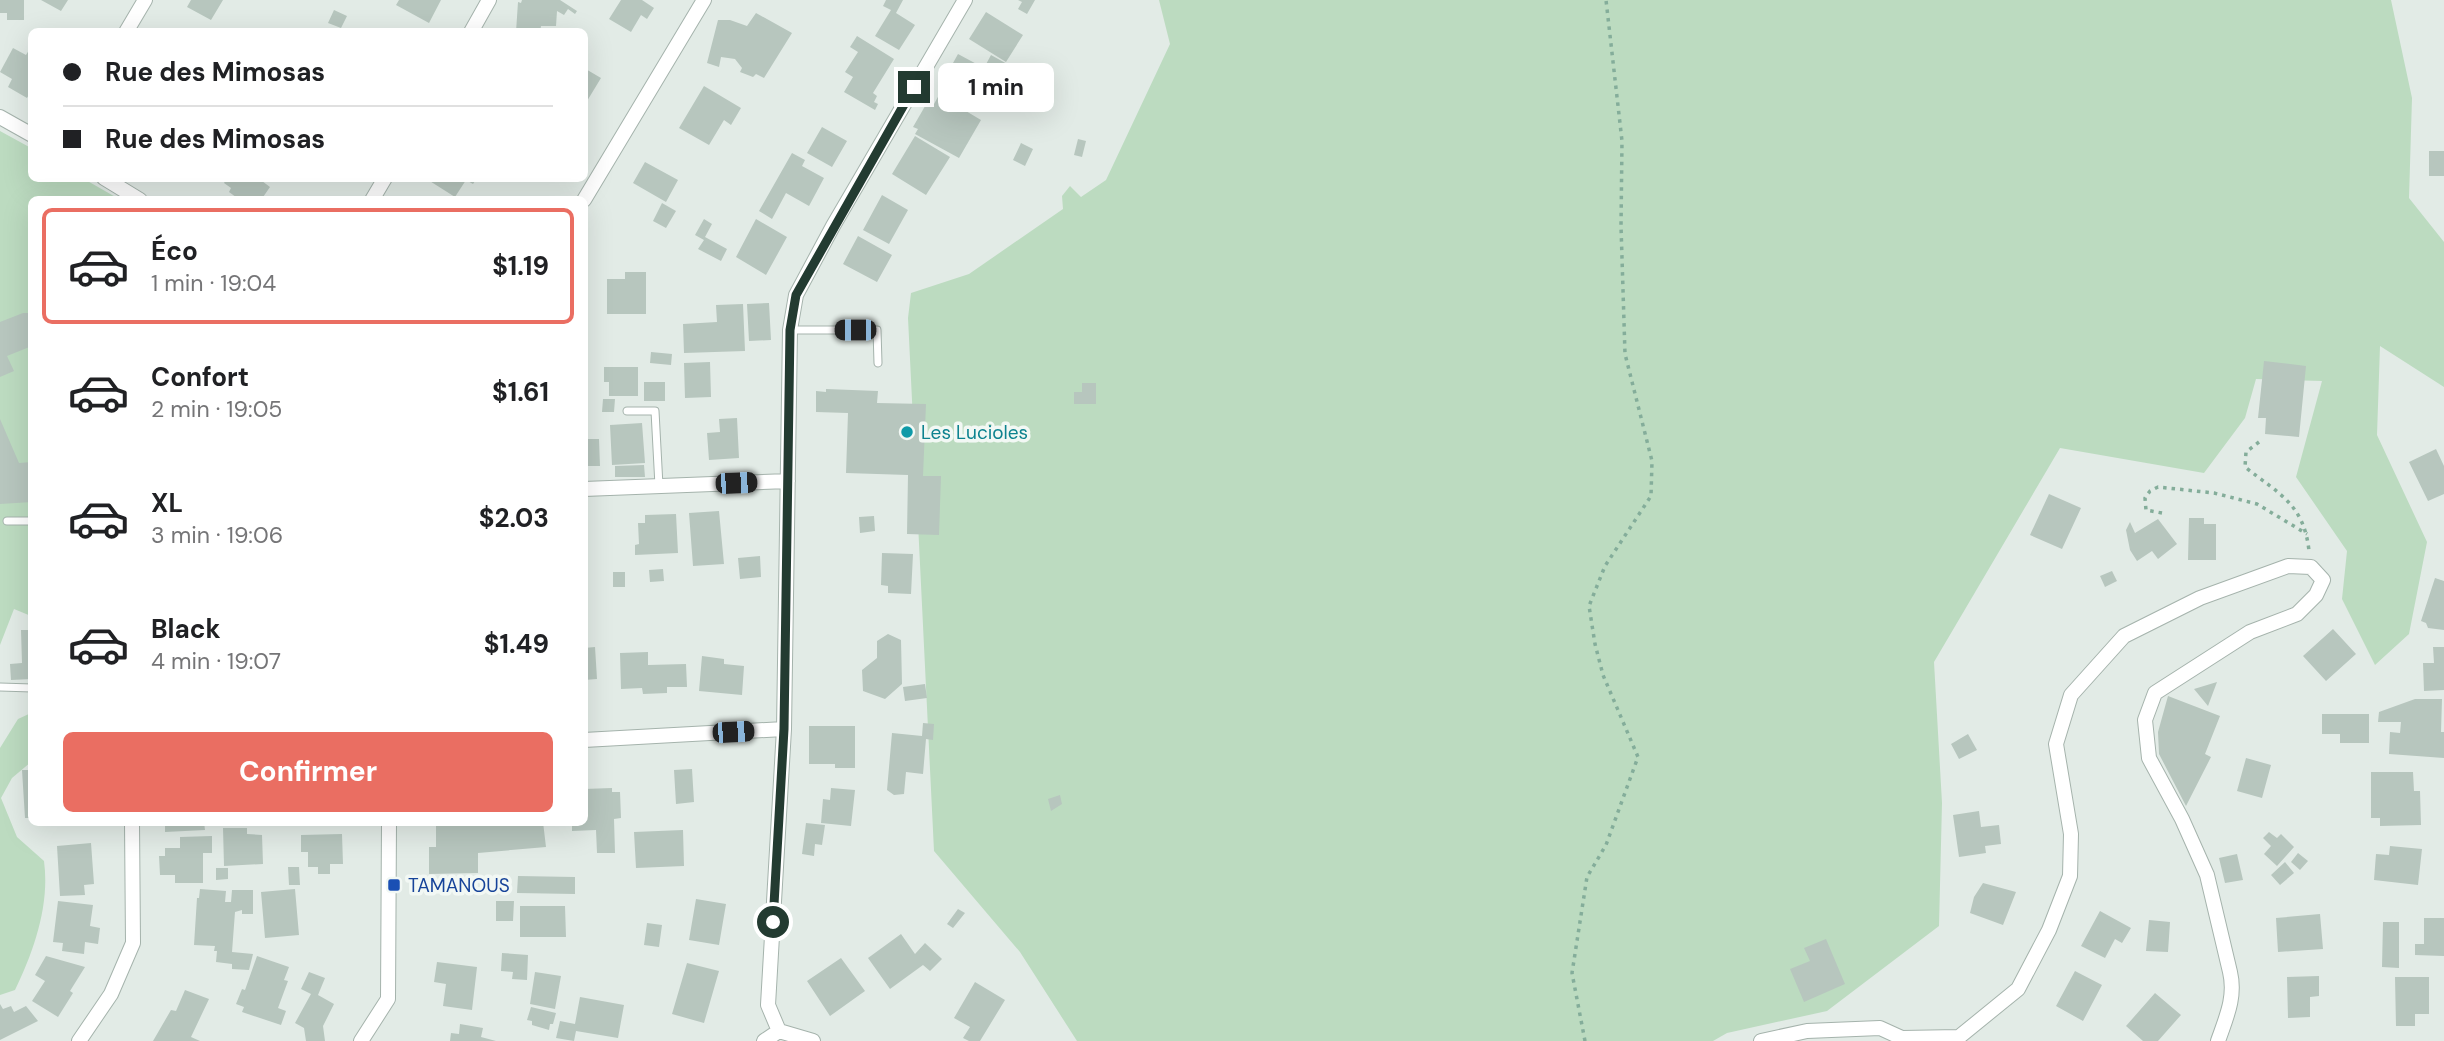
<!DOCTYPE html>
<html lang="fr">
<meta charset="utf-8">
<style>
body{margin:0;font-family:"DM Sans",sans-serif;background:#f2f2f2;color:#202124;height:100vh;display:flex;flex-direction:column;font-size:26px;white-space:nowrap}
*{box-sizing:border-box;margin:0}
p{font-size:23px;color:#757577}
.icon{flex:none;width:38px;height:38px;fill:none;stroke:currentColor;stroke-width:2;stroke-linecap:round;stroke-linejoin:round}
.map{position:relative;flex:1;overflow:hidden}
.sheet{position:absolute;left:28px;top:196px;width:560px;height:630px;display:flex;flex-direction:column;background:#fff;border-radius:10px;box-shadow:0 7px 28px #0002}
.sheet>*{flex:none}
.hud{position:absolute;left:28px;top:28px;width:560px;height:154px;border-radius:10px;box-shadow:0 7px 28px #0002;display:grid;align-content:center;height:154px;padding:0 35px;background:#fff}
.end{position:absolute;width:32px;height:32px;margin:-16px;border:9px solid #233b31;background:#fff;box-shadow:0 0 0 4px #fff}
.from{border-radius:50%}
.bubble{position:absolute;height:49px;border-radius:10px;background:#fff;box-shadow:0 7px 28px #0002;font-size:23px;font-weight:700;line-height:49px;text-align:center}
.car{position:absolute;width:21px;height:42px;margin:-21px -10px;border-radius:9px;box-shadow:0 0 5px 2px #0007;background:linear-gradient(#222 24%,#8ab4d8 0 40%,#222 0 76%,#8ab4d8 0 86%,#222 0)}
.hud b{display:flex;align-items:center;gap:24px;height:66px;font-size:26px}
.hud b+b{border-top:2px solid #e0e0e0}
.hud i{width:18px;height:18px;background:#202124}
ul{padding:12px 0 0;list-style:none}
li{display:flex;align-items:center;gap:21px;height:116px;margin:0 14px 10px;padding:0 21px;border:4px solid transparent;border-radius:10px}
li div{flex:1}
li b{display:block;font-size:26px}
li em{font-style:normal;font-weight:700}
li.on{border-color:#ea6e62}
li>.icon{width:63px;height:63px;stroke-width:1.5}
.button{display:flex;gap:14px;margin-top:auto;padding:14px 35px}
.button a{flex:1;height:80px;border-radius:10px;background:#ea6e62;color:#fff;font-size:28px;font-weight:700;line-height:80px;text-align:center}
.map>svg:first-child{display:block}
</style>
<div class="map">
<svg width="2444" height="1041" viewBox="0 0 2444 1041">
<rect width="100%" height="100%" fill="#e2ebe6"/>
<path fill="#bcdbc0" d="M1159 0H2391L2412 98 2409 198 2444 242V387L2380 346 2377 435 2427 542 2409 634 2375 665 2342 599 2347 551 2296 477 2322 381 2256 379 2245 418 2204 473 2060 448 1934 662 1942 803 1939 926 1827 1011 1727 1033 1713 1041H1077L1020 952 934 851 908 318 911 293 969 274 1063 209 1062 196 1070 186 1081 197 1106 180 1170 44Z
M0 131 31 148 32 178 84 179 119 199 32 200 31 616 14 609 0 645Z
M31 713V762L12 778 1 798 17 837 44 861C50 905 34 951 15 990L0 995V748L18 719Z"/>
<path fill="#b7c6be" d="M0 0H24V20H7V13H0Z
M41 0H68L61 11Z
M191 0H223L211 20 187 7Z
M399 0H441L429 23 396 5Z
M522 0H560L577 11 575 14 568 9 564 15 557 11 556 26H541L540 32H516L518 2 521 3Z
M621 0H642L654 8 647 19 641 15 631 32 609 19Z
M886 0H903L896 13 915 25 899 50 875 36 891 10 883 6Z
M1018 0H1035L1027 14 1018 9 1022 2Z
M334 10 347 16 341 28 328 23Z
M986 12 1023 35 1006 62 969 39Z
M756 13 792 33 764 78 756 74 753 77 740 72 742 68 735 59 721 57 719 67 707 63 718 20H730L747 26Z
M857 36 894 59 873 93 877 96 874 102 878 104 875 110 844 92 853 77 845 72 858 52 850 47Z
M32 45V90L27 98 8 87 12 79 0 72 13 48 26 55Z
M958 54 984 68 991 55 1009 65 984 111 963 99 966 94 943 81Z
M584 68 601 78 584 106Z
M704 86 741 108 731 125 724 120 709 145 679 128Z
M939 95 981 120 959 158 915 134 918 129 913 127 928 101 934 104Z
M822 127 847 141 832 167 807 153Z
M915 136 950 157 926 195 892 174Z
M1078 139 1086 141 1082 157 1074 155Z
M1021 143 1033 149 1025 166 1013 160Z
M2429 151H2444V176H2429Z
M792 153 805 160 802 166 824 178 809 206 786 193 772 219 759 211Z
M645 162 678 180 666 202 633 183Z
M227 178H258L270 187 261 200H249L244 196 240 200 229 192 231 188 224 183Z
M425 178H477L473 184 466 180 455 197Z
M882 195 908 210 889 244 863 230Z
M662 203 676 211 666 228 653 221Z
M704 219 712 224 705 237 727 249 721 261 698 249 704 240 695 235Z
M756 219 787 237 766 275 736 257Z
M858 236 892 255 877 282 843 264Z
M625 272H646V314H607V279H625Z
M769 303 771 340 749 341 747 304Z
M743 304 745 351 684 353 683 324 717 322 716 305Z
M23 313H32V346L7 356 14 371 0 377V322Z
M651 352 672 354 671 365 650 363Z
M2264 361 2306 366 2299 437 2265 434 2266 418H2258Z
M710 362 711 397 685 398 684 363Z
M604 367H638V396H609V382H604Z
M644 382H665V401H644Z
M1082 383H1096V404H1074V392H1082Z
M826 389 878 391 877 403 926 404 923 476H941L939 535 907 534 908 475 846 473 848 413 816 412V391L826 392Z
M603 399H615L614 412H602Z
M737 418 739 458 709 460 707 433 720 432 719 419Z
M0 419 19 463 32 462V502L0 504Z
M642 423 645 463 612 465 610 425Z
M584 439H599L600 466H584Z
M2436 449 2444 466V494L2428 501 2409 462Z
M644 465 645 477H615V466Z
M2049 494 2081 508 2062 549 2030 535Z
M719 511 724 564 693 566 689 513Z
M676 514 678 553 635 555V545L639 544 638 523H645V515Z
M874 516 875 531 860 533 859 517Z
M2189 518H2204V524H2216V560H2188Z
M2158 519 2177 544 2158 559 2152 551 2137 561 2130 550 2126 530 2130 522 2135 533Z
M882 553 913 554 911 594 888 593V586L881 585Z
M760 556 761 577 740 579 738 558Z
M663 569 664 581 650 582 649 570Z
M2112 571 2117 581 2105 587 2100 576Z
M613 572H625V587H613Z
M2435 578 2444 581V630L2428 628 2426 623 2421 621Z
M2333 629 2356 654 2326 681 2303 656Z
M21 630H32V679L11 680 10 664 22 663Z
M888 634 901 640 902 684 885 699 863 691 862 670 877 658V641Z
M595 647 597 679 584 680V648Z
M2433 647H2444V690L2424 691 2423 663H2434Z
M648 652V665L686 664 687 687H667V693L643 694 642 688 621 689 620 653Z
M702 656 724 659V664L744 666 742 695 699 691Z
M2217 682 2208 706 2194 689Z
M925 684 927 698 905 701 903 687Z
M2168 696 2220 716 2205 754 2211 757 2186 806 2159 754 2158 732Z
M2415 699H2442L2441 732H2444V758L2389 754 2390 732 2400 733 2401 722H2378L2379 712Z
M2322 714H2369V743H2340V734H2322Z
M923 723 934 724 933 740 926 739 923 774 906 772 904 794 894 795 887 790 892 733 922 736Z
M809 726H855V768H835V764H809Z
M1968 734 1977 750 1959 759 1951 744Z
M2246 758 2271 765 2262 798 2237 791Z
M692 769 694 802 676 804 674 770Z
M22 770H32V818H25Z
M2371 772H2413L2414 791H2420L2421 825 2380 826V818H2371Z
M612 788V792H620L621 818 614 819 615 853H597L596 830 572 831V822H584V789Z
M831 788 855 790 851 826 821 823 823 799 830 800Z
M1060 795 1062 804 1051 811 1048 799Z
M1979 811 1981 827 1999 825 2001 844 1985 846 1986 853 1959 857 1953 815Z
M165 822H204L205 830 165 832Z
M436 822H543L546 847 478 853V873L429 874V847H436Z
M806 823 825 825 822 845 815 844 814 856 802 854Z
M223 828H247V834L262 835 263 864 224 866Z
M683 830 684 866 636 868 634 832Z
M2269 832 2277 838 2281 834 2294 847 2277 866 2264 854 2271 846 2263 838Z
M342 834 343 864H330V874H318V867H308V852H301V835Z
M212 836V853H203V883H175V875H160L159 856H165V848H180V837Z
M91 843 94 884 84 885 85 895 60 896 57 846Z
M2390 846 2422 849 2418 885 2374 880 2376 854 2389 855Z
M2298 853 2308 861 2300 870 2291 862Z
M2237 854 2243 880 2225 883 2219 858Z
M2285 862 2294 873 2280 885 2271 875Z
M288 867H299L300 885H289Z
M216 868H228V879L216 880Z
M518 876 575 877V894L517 893Z
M1983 883 2016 892 2003 925 1970 913 1974 897Z
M200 889 226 891 225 902H231L232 890H253V914H242V910L235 912 232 952 253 954 249 970 232 969V964L216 962 217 951H214L215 946 194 945 197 898H199Z
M295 889 299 935 265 938 261 892Z
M696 899 726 904 719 945 689 940Z
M58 901 93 905 90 926 100 928 98 944 85 942 84 954 62 951 63 943 53 942Z
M496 901H514L513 921H496Z
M520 906H565L566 937H520Z
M958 909 965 913 953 928 947 924Z
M2100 911 2131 928 2122 943 2115 939 2105 958 2081 946Z
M2320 914 2323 949 2278 952 2276 918Z
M2424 918H2444V956L2415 955V944H2424Z
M2149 920 2170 922 2168 952 2146 951Z
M2383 922H2399V968L2382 967Z
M647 923 662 925 659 947 644 945Z
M901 934 915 954 925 943 942 959 930 971 923 965 890 989 868 958Z
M1826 939 1845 984 1804 1002 1790 969 1810 961 1804 948Z
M502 953 528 955 527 980 512 979 513 972 501 971Z
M46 956 85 967 70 991 73 993 58 1017 32 1001 45 981 35 975Z
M257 956 289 967 284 980 288 981 278 1008 286 1011 281 1025 242 1012 244 1007 236 1004 242 989 245 990Z
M841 958 865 991 830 1016 807 981Z
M437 962 477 967 472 1010 443 1006 446 984 434 982Z
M687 963 719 971 704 1023 672 1014Z
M2075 971 2102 985 2083 1021 2056 1006Z
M309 972 325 978 318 995 334 1004 323 1026 325 1041H306L304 1028 295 1023 311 994 301 989Z
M535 972 561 976 555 1009 530 1004Z
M2319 976V996L2310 997V1017L2288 1018 2287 977Z
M2395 977H2429V1014H2415V1026H2396Z
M975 982 1005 1000 980 1041H969L963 1038 970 1027 954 1018Z
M185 990 209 999 191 1037 200 1041H153L171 1010 176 1011Z
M2155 993 2181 1015 2158 1041H2143L2126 1026Z
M580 997 624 1005 618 1038 576 1031 574 1041 556 1038 560 1021 575 1024Z
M0 1004 3 1009 11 1006 14 1012 26 1006 38 1021 0 1040Z
M531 1007 556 1013 553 1024H550L549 1030 532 1025V1021L527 1020Z
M460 1024 483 1028 481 1037 496 1041H450L451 1033 459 1034Z"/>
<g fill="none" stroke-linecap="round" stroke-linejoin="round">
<g stroke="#a5b3ac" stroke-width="9">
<path id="service" d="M790 330H877L878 363
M627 411H655L659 486
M7 521H32
M0 687 32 688"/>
</g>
<g stroke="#a5b3ac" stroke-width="16">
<path id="minor" d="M126 32 145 0
M471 32 489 0
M0 117 32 135
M104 178 140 200
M372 200 385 178
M584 200 704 0
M584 489 788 481
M584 740 784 729
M79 1041 111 994 133 943 132 822
M361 1041 388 999 389 822
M764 1041 779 1031
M813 1041 779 1031 768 1005 784 729 790 330 796 295 833 226 965 0
M1761 1041 1807 1031 1880 1028 1902 1038 1959 1037 2018 989 2049 930 2070 876 2071 834 2056 744 2071 695 2124 636 2200 598 2288 566 2311 567 2323 580 2316 595 2297 614 2250 632 2155 693 2145 720 2149 758 2182 819 2207 875 2230 972C2236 997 2226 1018 2218 1041"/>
</g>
<path stroke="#84ad9a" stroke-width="3.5" stroke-dasharray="3.5 5" stroke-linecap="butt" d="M2259 442 2246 452 2245 467C2279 494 2304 504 2309 551
M2162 513 2146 510 2145 498 2150 491 2158 487 2214 493 2257 504 2307 534
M1585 1041 1572 973 1587 877 1606 845 1638 757 1603 675 1595 644 1589 606 1605 566 1651 496 1652 461 1625 354 1621 226 1622 141 1606 0"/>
<use href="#service" stroke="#fff" stroke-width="7"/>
<use href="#minor" stroke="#fff" stroke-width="14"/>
</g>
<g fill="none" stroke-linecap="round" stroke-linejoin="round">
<path stroke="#233b31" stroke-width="9" d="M773 922 784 729 790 330 796 295 914 87"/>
</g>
<circle fill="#0f9aa8" stroke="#f2f8f4" stroke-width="2.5" cx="907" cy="432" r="7"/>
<rect fill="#1a4fb4" stroke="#f2f8f4" stroke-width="2.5" x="387" y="878" width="14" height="14" rx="3.5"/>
<g text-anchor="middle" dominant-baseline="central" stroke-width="7" stroke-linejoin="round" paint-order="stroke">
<g font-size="19" fill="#0d838f" stroke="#f2f8f4" text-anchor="start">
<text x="921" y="432">Les Lucioles</text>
</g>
<g font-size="19" fill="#164399" stroke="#f2f8f4" text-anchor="start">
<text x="408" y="885">TAMANOUS</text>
</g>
</g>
</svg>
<i class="end from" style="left:773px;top:922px"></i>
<i class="end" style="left:914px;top:87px"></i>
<div class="bubble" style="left:938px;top:63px;width:116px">1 min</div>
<i class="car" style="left:855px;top:330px;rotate:270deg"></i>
<i class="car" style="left:736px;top:483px;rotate:88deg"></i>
<i class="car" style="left:733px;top:732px;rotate:87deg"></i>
<div class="hud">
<b><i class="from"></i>Rue des Mimosas</b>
<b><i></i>Rue des Mimosas</b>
</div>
<section class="sheet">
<ul>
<li class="on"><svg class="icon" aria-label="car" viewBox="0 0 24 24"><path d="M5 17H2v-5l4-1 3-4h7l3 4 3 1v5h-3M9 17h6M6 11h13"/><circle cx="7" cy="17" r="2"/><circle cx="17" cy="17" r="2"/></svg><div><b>Éco</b><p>1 min · 19:04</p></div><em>$1.19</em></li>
<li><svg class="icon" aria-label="car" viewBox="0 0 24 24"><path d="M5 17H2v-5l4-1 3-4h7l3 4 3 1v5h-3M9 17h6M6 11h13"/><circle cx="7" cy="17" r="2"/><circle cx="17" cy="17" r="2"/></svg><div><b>Confort</b><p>2 min · 19:05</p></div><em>$1.61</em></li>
<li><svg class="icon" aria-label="car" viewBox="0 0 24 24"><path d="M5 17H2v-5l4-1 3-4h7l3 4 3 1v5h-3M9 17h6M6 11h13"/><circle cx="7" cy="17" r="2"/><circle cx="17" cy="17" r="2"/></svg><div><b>XL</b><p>3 min · 19:06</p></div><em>$2.03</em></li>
<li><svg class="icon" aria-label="car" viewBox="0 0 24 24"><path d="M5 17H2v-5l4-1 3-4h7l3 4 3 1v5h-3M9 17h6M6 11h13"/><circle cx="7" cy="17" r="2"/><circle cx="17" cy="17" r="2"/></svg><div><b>Black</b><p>4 min · 19:07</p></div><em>$1.49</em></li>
</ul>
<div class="button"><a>Confirmer</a></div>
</section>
</div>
